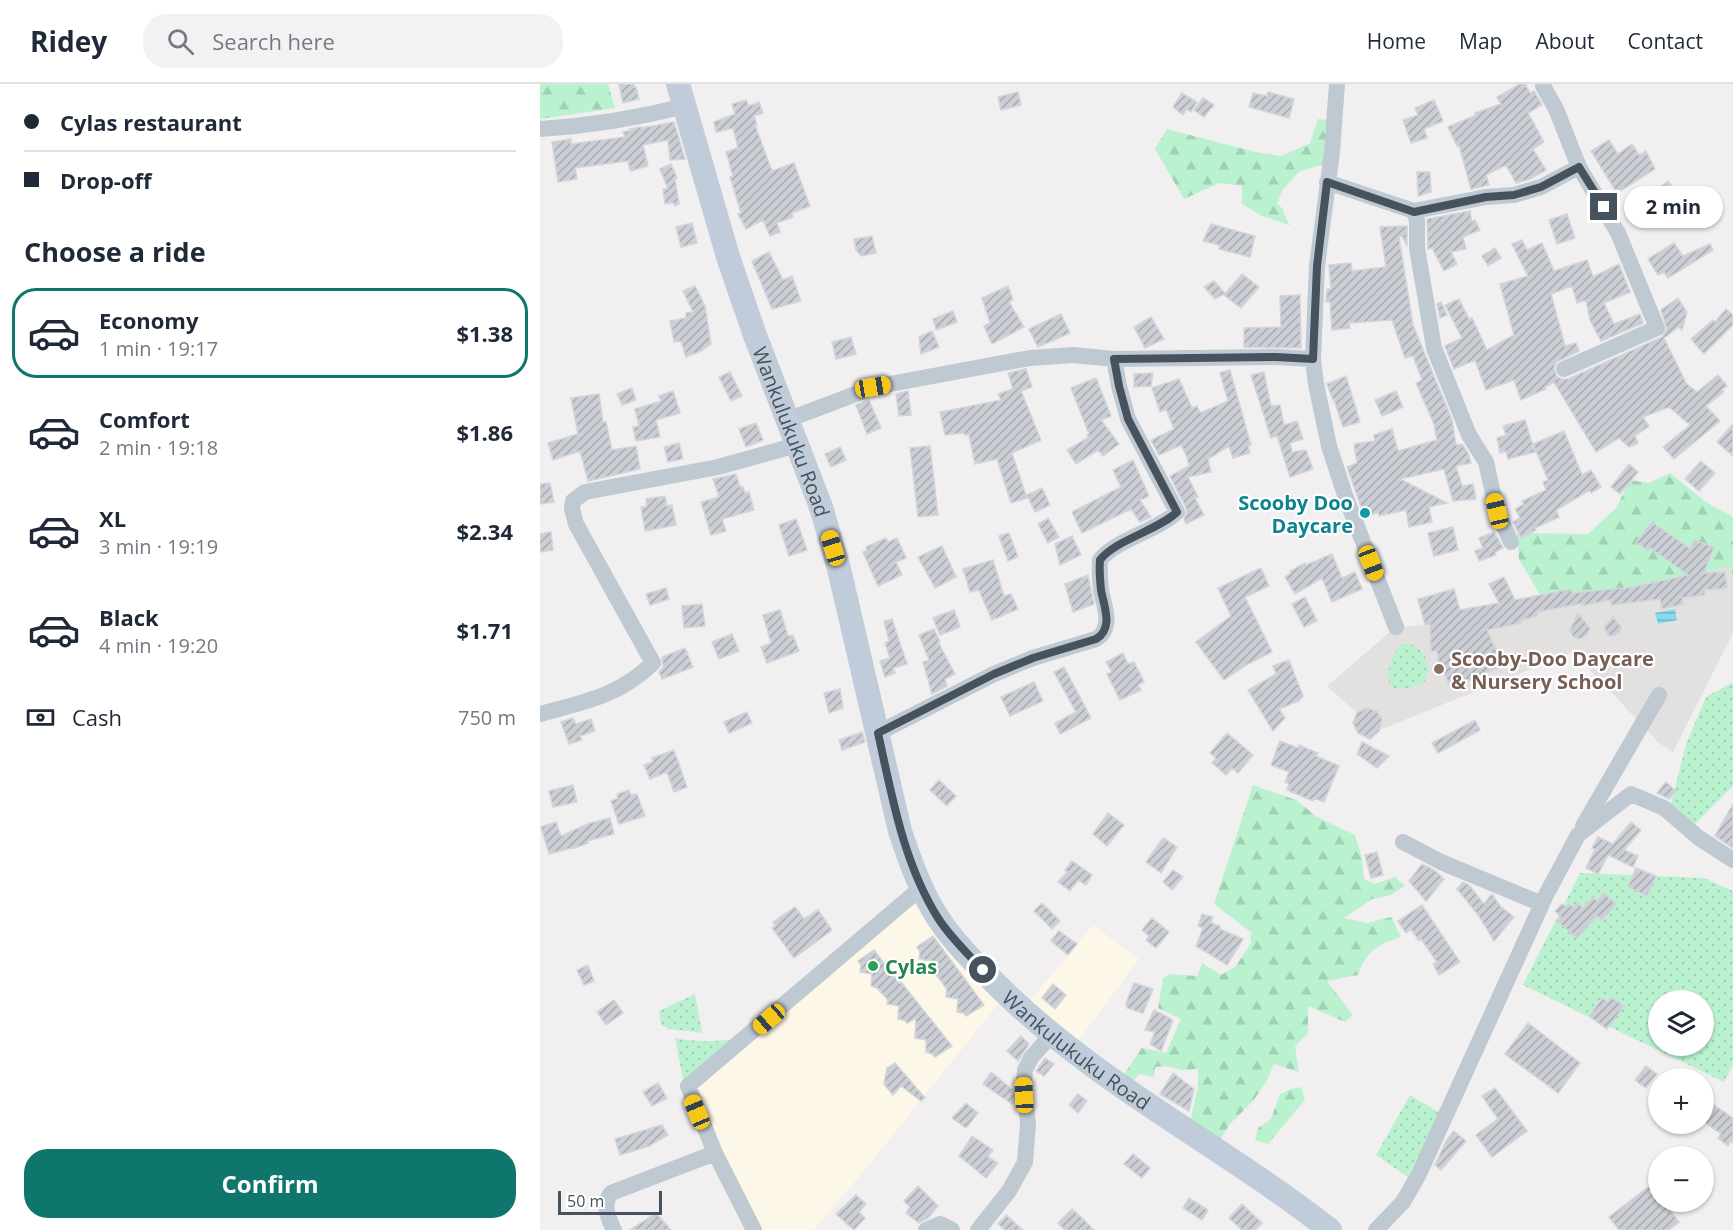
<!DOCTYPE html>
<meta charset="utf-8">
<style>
body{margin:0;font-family:"Open Sans",sans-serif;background:#f2f2f3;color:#1f2937;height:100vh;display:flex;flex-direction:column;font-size:22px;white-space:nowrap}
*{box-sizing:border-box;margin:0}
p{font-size:20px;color:#747a83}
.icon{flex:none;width:33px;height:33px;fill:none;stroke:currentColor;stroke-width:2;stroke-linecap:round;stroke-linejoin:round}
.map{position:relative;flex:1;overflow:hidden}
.sheet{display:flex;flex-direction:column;background:#fff;width:540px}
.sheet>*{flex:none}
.banner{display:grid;align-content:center;height:132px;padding:0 24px;background:#fff}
.tools{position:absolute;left:1108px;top:906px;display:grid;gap:12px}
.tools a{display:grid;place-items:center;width:66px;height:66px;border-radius:50%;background:#fff;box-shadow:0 2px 4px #0004;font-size:30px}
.scale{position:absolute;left:18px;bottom:15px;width:104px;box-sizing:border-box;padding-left:6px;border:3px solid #46525d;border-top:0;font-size:16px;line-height:21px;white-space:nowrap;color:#46525d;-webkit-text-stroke:4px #fff;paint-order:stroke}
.end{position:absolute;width:27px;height:27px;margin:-14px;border:8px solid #46525d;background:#fff;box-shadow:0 0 0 3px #fff}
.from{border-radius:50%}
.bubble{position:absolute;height:42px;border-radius:21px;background:#fff;box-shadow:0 2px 4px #0004;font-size:20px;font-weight:700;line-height:42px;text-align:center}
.car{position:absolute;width:18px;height:36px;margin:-18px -9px;border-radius:8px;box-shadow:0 0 4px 2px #0007;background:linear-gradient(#f5c518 24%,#345 0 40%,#f5c518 0 76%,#345 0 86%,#f5c518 0)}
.banner b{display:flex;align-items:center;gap:21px;height:57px;font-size:22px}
.banner b+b{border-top:2px solid #e0e1e3}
.banner i{width:15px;height:15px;background:#1f2937}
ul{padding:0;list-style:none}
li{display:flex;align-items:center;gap:18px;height:90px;margin:0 12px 9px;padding:0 12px;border:3px solid transparent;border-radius:24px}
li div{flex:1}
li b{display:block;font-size:22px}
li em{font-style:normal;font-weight:700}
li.selected{border-color:#0f766e}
li>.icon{width:54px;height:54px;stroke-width:1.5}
h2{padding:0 24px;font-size:27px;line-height:72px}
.pay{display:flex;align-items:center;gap:15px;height:66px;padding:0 24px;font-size:22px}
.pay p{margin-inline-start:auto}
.primary-button{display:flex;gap:12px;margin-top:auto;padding:12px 24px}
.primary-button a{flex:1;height:69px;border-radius:24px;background:#0f766e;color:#fff;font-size:24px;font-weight:700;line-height:69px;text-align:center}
header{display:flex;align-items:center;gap:36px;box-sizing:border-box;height:84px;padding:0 30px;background:#fff;border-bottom:2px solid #e0e1e3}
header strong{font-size:28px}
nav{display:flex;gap:33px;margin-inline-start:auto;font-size:21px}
.search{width:420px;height:54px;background:#f2f2f3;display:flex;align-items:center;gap:15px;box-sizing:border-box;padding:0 21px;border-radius:24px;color:#747a83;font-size:22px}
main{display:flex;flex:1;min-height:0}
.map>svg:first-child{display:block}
</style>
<header>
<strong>Ridey</strong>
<div class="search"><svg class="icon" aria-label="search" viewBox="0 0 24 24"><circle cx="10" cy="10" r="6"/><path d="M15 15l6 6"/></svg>Search here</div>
<nav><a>Home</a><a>Map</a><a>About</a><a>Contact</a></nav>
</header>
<main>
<section class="sheet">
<div class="banner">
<b><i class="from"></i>Cylas restaurant</b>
<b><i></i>Drop-off</b>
</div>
<h2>Choose a ride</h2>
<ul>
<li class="selected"><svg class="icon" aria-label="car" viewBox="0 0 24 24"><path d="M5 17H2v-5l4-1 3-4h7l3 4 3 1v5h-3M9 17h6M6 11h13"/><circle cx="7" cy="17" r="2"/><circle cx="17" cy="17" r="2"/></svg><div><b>Economy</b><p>1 min · 19:17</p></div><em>$1.38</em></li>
<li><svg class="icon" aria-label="car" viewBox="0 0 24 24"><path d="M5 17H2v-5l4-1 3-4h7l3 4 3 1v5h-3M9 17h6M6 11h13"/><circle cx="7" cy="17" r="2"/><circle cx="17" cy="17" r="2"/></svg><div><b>Comfort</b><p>2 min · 19:18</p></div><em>$1.86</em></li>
<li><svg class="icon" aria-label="car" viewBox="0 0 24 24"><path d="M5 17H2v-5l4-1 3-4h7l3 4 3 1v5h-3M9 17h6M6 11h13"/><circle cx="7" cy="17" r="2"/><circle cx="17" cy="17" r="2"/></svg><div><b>XL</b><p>3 min · 19:19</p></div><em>$2.34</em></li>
<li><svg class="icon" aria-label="car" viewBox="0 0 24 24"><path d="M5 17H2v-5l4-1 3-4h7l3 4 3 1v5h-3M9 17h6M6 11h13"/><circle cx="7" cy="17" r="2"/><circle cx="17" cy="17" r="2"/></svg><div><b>Black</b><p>4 min · 19:20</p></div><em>$1.71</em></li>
</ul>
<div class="pay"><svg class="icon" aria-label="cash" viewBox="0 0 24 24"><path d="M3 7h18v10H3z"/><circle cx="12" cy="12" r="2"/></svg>Cash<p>750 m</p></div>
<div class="primary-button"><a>Confirm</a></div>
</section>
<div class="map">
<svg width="1193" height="1146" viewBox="0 0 1193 1146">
<defs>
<pattern id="green-dots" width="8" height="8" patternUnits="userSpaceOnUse" patternTransform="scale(1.5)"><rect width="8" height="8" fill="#baf2d0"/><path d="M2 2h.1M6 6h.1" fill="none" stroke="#a1d1b5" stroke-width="1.8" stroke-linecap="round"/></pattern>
<pattern id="forest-firs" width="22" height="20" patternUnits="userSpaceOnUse" patternTransform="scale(1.5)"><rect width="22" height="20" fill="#baf2d0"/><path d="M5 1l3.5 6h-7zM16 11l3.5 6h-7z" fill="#a1d1b5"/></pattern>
<pattern id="water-rules" width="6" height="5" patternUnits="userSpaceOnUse" patternTransform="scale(1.5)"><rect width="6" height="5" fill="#85d9f1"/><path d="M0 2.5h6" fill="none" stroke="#6fb3c6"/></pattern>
<pattern id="building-hatch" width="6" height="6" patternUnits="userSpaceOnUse" patternTransform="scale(1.5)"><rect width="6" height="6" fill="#cbced4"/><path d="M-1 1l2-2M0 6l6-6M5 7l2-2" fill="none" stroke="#a7aaaf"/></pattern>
</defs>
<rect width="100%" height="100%" fill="#f1efef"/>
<path fill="#fdf7e7" d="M379 814 463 914 325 1086 273 1146H220L151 1003Z
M553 841 599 875 535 961 486 922Z"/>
<path fill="#e3e0e0" d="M1184 475 1193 486V549L1133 668 1119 659 1033 568 837 647 787 602 856 543 885 541Z"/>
<path fill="url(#green-dots)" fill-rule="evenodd" d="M866 559C886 562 894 585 883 600 875 601 862 607 854 604 844 600 850 575 855 568 858 563 861 561 866 559Z
M1193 598V702L1154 741 1130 723 1146 660 1166 613Z
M1040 789 1164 794 1193 807V981L1184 998 983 901ZM1119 916H1164V962H1119Z
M155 910 162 949 130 945 121 941 119 927Z
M135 954C155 958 174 958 195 955L144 1000Z
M870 1011 900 1029 868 1093 836 1071Z"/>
<path fill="url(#forest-firs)" d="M0 0H68L75 24 0 35Z
M778 35 789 36 784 80 759 88 743 105 737 120 742 124 749 141 720 131 702 120V102L679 99 644 115 615 65 627 45 715 68 742 72 770 59Z
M1130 389 1166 418 1193 433V490L1187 483 1099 503 1000 511 979 475 977 449 1048 450 1076 424 1090 396 1109 399Z
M713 701 756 716 777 733 815 751 822 774 824 795 834 800 855 793 865 802 851 811 832 815 804 834 827 839 851 833 861 853C836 861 827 867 818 891L787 897 813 931 805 938 768 922V949L755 962 759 988 734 980 726 998 713 1017 689 1041 677 1061 649 1042 658 1003V985L641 986 627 982 615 983 614 993 600 990 588 1001 582 993 602 964 626 969 641 935 618 924 623 894 629 890 657 892 662 879 681 891 696 882 711 859 710 852 712 849 674 820Z
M761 1003 765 1016 728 1060 715 1056 718 1044 731 1035 740 1010 751 1005Z"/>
<path fill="url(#water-rules)" d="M1135 525 1137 536 1118 540 1115 529Z"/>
<path fill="url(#building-hatch)" stroke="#d2d5db" stroke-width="1.5" d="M79 0H94V3H96L99 15 83 19Z
M980 0H985L990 9 994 7 1002 21 988 29 1004 58 993 65 1006 86 990 95 976 99 966 81 946 91 949 101 931 105 919 61 917 62 908 43 936 31 935 29 961 20 957 13Z
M478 8 481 21 461 26 458 13Z
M728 8 754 15 749 34 709 23 713 9 727 12Z
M642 9 657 18 651 28 647 25 643 31 633 23Z
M663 14 674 21 664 33 654 26Z
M206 16 209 22 219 18 223 29 214 32 217 41H215L232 87 254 79 270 122 252 129 253 133 237 139 240 148 230 152 223 136 206 145 198 130 201 129 190 93 193 92 186 68 198 64 193 44 176 48 174 38 195 30 192 20Z
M894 16 903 37 884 45 887 54 871 59 863 36 878 31 875 24Z
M134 38 145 75 130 76 128 56 103 61 108 82 90 87 88 77 35 84 37 95 18 98 12 58 31 55V60L85 53 83 48 91 46 90 45 101 43V44Z
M1069 56 1078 70 1092 60 1099 71 1106 67 1115 85 1077 109 1051 67Z
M131 80 137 94 135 95 139 120 135 122 134 119 125 120 123 105H128L120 85Z
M877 88H890L891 108 878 112Z
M1128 97 1140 114 1112 134 1100 118Z
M930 127 932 138 935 136 940 146 923 153 926 165 911 168 917 180 904 187 892 164 888 165 887 135Z
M1027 130 1035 154 1017 160 1009 136Z
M152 139 157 159 141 163 136 143Z
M671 140 715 152 710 173 679 165 680 161 663 157Z
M867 142V162L862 152 859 153 873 241 912 336 916 361 922 360 928 369 931 379 916 382 922 402 933 400 936 415 913 417 904 385 860 395 907 419 889 423 892 438 869 443 866 426 839 432 838 428 825 434 807 383 817 379 814 360 835 357 834 351 852 345 858 367 897 356 894 340 876 299 882 296 873 272 865 274 852 236 809 239 810 244 792 246 790 218H786L787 205H791L789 181 811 179 812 187 846 183 840 143Z
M332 152 336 169 321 172 316 166 314 155Z
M982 156 987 166 1002 159 1014 187 1047 176 1053 193 1079 180 1090 208 1064 219 1074 240 1100 230 1103 239 1061 257 1050 236 1046 216 1037 219 1032 202 1011 210 1025 262 1036 259 1039 267 1016 278 1014 284 1017 293 1022 295H1028L1122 253 1127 245 1121 226 1138 214 1147 228 1142 246 1139 243 1124 254 1146 299 1157 308 1178 291 1187 302 1182 306 1184 308 1166 322 1180 337 1134 375 1123 363 1150 341 1129 323 1103 333 1109 342 1095 352 1098 359 1089 363 1079 354 1056 368 1014 298 1005 303 1006 305 981 316 974 296 946 306 935 276 914 285 905 262 922 254 905 221 919 215 929 235 932 234 947 266 974 251 960 200 988 192 972 160Z
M1134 159 1143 172 1170 160 1173 166 1128 194 1124 188 1118 191 1108 175Z
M955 164 961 174 948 182 942 172Z
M229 168 243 196 252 192 261 217 232 225 212 177Z
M702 190 719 203 701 224 684 211Z
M674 197 685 209 675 215 664 203Z
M155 202 165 222 171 260 161 267 146 273 141 257 134 258 130 237 146 234V229L153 228 143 207Z
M468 202 473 216 469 218 484 243 452 260 444 242 450 239 442 214Z
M760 211 761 264 704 263V244L741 243 740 212Z
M901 218 907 231 900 234 897 220Z
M1186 225 1193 231V241L1164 270 1151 255 1173 236 1175 238Z
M413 227 417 238 396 246 393 235Z
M521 230 530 249 498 263 489 245Z
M611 233 624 255 605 264 594 243Z
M392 247 399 263 381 270 379 253Z
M311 253 316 270 296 275 292 258Z
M486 285 492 303 481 307 501 356 472 369 487 414 471 419 457 375 435 380 429 351H425L424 349 405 351 400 328 461 316 458 310 473 305 468 289Z
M690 286 711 361 708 362 710 369 693 374 689 362 668 375 671 388 648 393 658 413 655 414 664 431 646 440 644 435 647 428 646 424 630 392 649 382 647 373 641 361 619 371 611 356 634 345 626 325 620 328 612 304 639 295 652 324 657 322 660 329 688 317 680 289Z
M190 288 202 312 191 317 179 293Z
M724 288 731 322 740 321 744 341 757 337 763 355 750 359 752 368 766 366 773 385 750 393 737 352 731 354 711 291Z
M613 289 611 302 594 303V290Z
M806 292 820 338 803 343 794 316H793L787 300Z
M556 294 571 332 561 336 579 360 563 372 558 366 536 380 527 366 549 353 547 351 549 350 531 304Z
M92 304 96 316 82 321 77 310Z
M133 307 140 329 116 336 120 353 96 357 93 343 99 342 95 325 121 317 119 312Z
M368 307 371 331 359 332 356 310Z
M856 307 863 323 842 332 835 316Z
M59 310 63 338H66L72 366 96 362 100 385 48 397 40 367 13 376 8 359 38 350 31 314Z
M329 316 341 344 327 350 316 321Z
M985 336 995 368 968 375 966 367 960 369 957 354 966 351 963 342Z
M216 339 223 356 206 363 199 345Z
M1193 340V372L1177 358Z
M1024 347 1042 391 1051 386 1061 403 1051 409 1050 406 1016 426 1019 433 995 444 996 446 981 454 973 438 980 434 975 425 984 420 982 417 1006 406 1003 398 1008 396 993 360Z
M139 359 143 375 128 378 124 363Z
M390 362 398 431 378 433 370 364Z
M300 363 306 376 291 383 285 370Z
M593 376 609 412 600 416 611 433 600 438 591 425 542 449 532 428 581 403 573 386Z
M1161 377 1175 389 1159 407 1145 395Z
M1089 380 1098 388 1080 410 1071 403Z
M196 390 200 403H203L205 409 209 408 214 426 182 435 186 447 171 451 161 418 179 413 173 395Z
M10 399 14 418 0 420V400Z
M502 404 510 421 495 428 487 411Z
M125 412 127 422 132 421 136 441 105 447 101 423 107 422 106 415Z
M508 434 519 453 508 459 498 440Z
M256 435 267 466 249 472 239 441Z
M1112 438 1151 465 1154 456 1174 463 1164 489 1185 488 1187 504 1164 506 1165 511 1142 514 1144 520 1122 525 1120 515 1071 521 1070 516 1041 522 1043 519 997 528 998 532 981 536V539L947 546 963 581 911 605 898 575 897 567H891L890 540 885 541 878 515 914 505 920 526 959 519 949 500 964 493 975 516 1031 505 1032 509 1093 503 1148 491 1110 464 1108 467 1096 458Z
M913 443 918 466 894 472 888 449Z
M11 448 13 466 0 468V450Z
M954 448 963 464 955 468 956 471 939 477 935 467 943 464 939 454Z
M469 449 478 473 468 477 459 452Z
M532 452 541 471 520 481 515 460Z
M346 454 348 458 357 454 366 474 356 478 362 491 338 502 323 468 327 466 326 463Z
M402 462 416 493 395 504 378 473Z
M792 470 802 494 815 488 822 505 792 518 782 494 755 510 745 493 751 489 750 487 765 479 766 481Z
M453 476 464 512 471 510 478 525 452 536 439 506 430 508 423 485Z
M721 484 729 502 705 513 732 568 708 580 684 596 656 558 691 532 678 504Z
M548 491 554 520 533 528 525 500Z
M126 504 129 515 110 521 106 510Z
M765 513 777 537 764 543 752 520Z
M162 520 165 542 144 544 142 522Z
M240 526 248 552 253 551 259 567 227 579 221 563 231 559 223 531Z
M414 526 420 543 400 551 393 534Z
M1038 529 1050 544 1047 551 1040 555 1033 553 1030 546Z
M1073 533 1081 543 1080 548 1073 552 1068 551 1064 543Z
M352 535 367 580 353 584 355 589 345 593 340 577 350 574 345 559 349 557 344 537Z
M394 545 400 558H398L415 590 405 595 407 602 392 610 383 578 389 576 379 551Z
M192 550 199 567 179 575 172 558Z
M145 564 153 583 122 595 119 588 123 583 122 573Z
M583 569 588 580 594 578 604 598 598 601 601 606 580 616 567 590 572 588 566 578Z
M749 576 763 612 759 617 739 625 745 634 733 647 708 606 736 590 733 582Z
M524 583 551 634 520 650 515 639 536 628 514 588Z
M494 598 503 617 470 632 461 613Z
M300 605 303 624 289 629 284 609Z
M826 624 837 627 842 636 839 647 830 655 818 649 813 639 817 629Z
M207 628 212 639 189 649 184 638Z
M33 634 36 640 51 635 55 647 40 652 42 656 29 660 21 638Z
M935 636 940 646 898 669 892 659Z
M322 648 325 658 302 666 299 656Z
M687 649 713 671 698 689 692 684 686 691 672 679 676 674 670 669Z
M740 657 758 664 759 661 778 669 776 672 799 682 784 718 774 714 773 717 747 706 749 700 745 698 749 688 731 681Z
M822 658 849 672 837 684 817 670Z
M134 666 147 703 134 708 127 688 110 695 104 681 113 678 112 674Z
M399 696 416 712 407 722 390 706Z
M1126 698 1136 707 1129 715 1117 709Z
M33 701 37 718 13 723 9 707Z
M89 706 91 711 97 710 105 732 79 740 71 717 78 714 77 710Z
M1193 720V764L1175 752Z
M568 729 584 741 567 762 553 750Z
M70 734 74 750 47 757 48 759 35 764V763L9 770 1 743 16 738 21 752 50 739Z
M1091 738 1101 746 1084 766 1098 772 1093 783 1068 771 1058 790 1046 784 1055 765 1052 764 1058 753 1073 760Z
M623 754 637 763 621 789 606 778Z
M837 768 843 791 831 794 825 771Z
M532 777 552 791 546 801 538 796 530 807 518 798 527 788 525 786Z
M882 780 894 786 904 795 886 817 869 797Z
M1096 784 1116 792 1107 812 1088 803Z
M633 786 643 793 632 806 623 798Z
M923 798 929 801 944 820 952 810 960 822 974 833 954 857 939 832 917 805Z
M1064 809 1076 820 1062 836 1057 832 1037 854 1017 837 1021 833 1015 827 1022 820 1026 823 1029 820 1033 823 1038 819 1043 824 1053 813 1057 817Z
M502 819 520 837 512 845 494 827Z
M882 821 920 878 899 891 893 880 897 878 881 855 879 857 871 845 866 849 858 837Z
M255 823 264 835 278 826 292 846 254 874 232 844 235 842 233 838Z
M662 830 673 833 671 839 680 842V845L703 855 687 881 656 862 663 844 658 842Z
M612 834 629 848 616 864 606 856 609 852 602 846Z
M519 847 537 860 528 871 511 857Z
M393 852 444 921 426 932 424 929 417 928 418 915 406 913 407 906 402 898 396 891 390 889 391 877 379 875 380 868 377 863Z
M334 866 359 899 361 898 412 962 395 973 392 970 386 968V956L375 954 376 934 367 939 364 936 358 935 359 922 347 920 348 916 337 904 331 902 332 890 320 888 321 881 318 877Z
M48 881 54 897 44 901 37 886Z
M594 899 613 905 603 929 587 924 586 919Z
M513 900 526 911 515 925 502 914Z
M1071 913 1084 922 1067 945 1049 932 1062 914 1068 918Z
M74 916 83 929 66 941 57 928Z
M614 926 633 936 621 967 610 960 615 948 605 946Z
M988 939 1040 979 1018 1009 965 970Z
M481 952 489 960 478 977 467 967Z
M505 974 514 980 504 992 496 987Z
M355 979 385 1014 381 1017 361 1002 353 1011 344 1000 347 984Z
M1106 982 1117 990 1106 1004 1095 996Z
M451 988 474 1007 475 1016 472 1020 443 1000Z
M633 989 654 1005 649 1027 620 1010Z
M118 999 127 1014 112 1022 103 1008Z
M955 1004 987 1047 952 1073 936 1051 958 1035 942 1012Z
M538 1010 547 1017 538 1029 529 1021Z
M426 1019 438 1029 426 1044 412 1034Z
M1174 1021 1193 1034V1059L1191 1057 1188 1062 1178 1054 1181 1050 1164 1038V1022L1170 1027Z
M122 1041 128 1051 109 1062 80 1071 75 1055Z
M914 1047 926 1057 901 1086 895 1081 906 1057Z
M432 1052 453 1066 448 1073 458 1079 446 1094 419 1072Z
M593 1070 610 1084 602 1094 584 1080Z
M1111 1101 1119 1111V1118H1124L1139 1138 1129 1146H1079L1069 1133Z
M378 1102 398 1122 388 1134 379 1139 366 1129 370 1123 364 1117Z
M316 1111 326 1120 319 1128 325 1134 314 1146 296 1130Z
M649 1114 668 1126 662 1136 643 1124Z
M702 1120 722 1139 715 1146H702L689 1134Z
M532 1125 543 1135 554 1146H525L518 1139Z
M116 1129 131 1146H90Z
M466 1131 483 1146H465L458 1140Z"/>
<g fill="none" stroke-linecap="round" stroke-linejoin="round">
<path stroke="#bec9d2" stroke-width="16" d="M797 0 792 68 777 182 773 275 776 300 789 362 806 414 856 543
M1003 2 1016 25 1039 83 1078 149 1117 244 1024 285
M0 45C48 42 98 34 145 22
M787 98 874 127 877 137V164L894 264 929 351 946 378 957 427 971 458
M874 127 946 113 974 111 1001 103 1039 83
M247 336 334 303 490 274 533 271 574 275 736 273 773 275
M0 630C44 618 79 612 113 579L36 440 32 425 33 417 45 408 178 383 257 361
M338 649 454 590 493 574 556 555C574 544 564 522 561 506 560 496 559 486 560 476 575 456 617 447 637 428L588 335 579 302 574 275
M1043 742 1119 611
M863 758 901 778 1002 820
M74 1146C68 1133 62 1121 71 1109L175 1069
M214 1146 175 1069 148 1002 382 803
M386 1146 400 1140 412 1146
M438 1146 469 1107 485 1078 488 1040 484 998 485 986 491 974 512 950
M836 1146 863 1118 879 1090 1006 811 1038 751 1091 710 1124 724 1159 754 1193 776"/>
<path stroke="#c0ccd9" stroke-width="24" id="s1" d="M138 0 189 176 216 254 281 423 299 485 360 747C370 777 381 808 398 834 414 859 437 881 458 902 557 1000 682 1061 790 1146"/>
</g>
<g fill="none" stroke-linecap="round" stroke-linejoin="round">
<path stroke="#46525d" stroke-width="8" d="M443 886C428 870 410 853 398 834 363 778 352 712 338 649L454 590 493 574 556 555C574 544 564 523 561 506 560 496 559 486 560 476 575 456 617 447 637 428L588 335 579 302 574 275 736 273 773 275 777 182 787 98 874 128 946 113 974 111 1001 103 1039 83 1064 123"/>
</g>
<circle fill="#0f9aa8" stroke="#fff" stroke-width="2" cx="825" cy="429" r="6"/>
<circle fill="#8d6e63" stroke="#fff" stroke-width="2" cx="899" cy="585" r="6"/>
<circle fill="#2e9e5b" stroke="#fff" stroke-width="2" cx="333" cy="882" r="6"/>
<g text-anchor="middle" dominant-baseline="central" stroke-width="4.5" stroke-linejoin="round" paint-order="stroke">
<g font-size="20" fill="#46525d" stroke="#fff">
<text stroke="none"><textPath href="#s1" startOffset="366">Wankulukuku Road</textPath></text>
<text stroke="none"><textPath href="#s1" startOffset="1068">Wankulukuku Road</textPath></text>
</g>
<g font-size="20" font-weight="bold" fill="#0d838f" stroke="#fff" text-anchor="end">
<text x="813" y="418">Scooby Doo<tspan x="813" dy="23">Daycare</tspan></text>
</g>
<g font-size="20" font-weight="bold" fill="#785e54" stroke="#fff" text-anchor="start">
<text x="911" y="574">Scooby-Doo Daycare<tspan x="911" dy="23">&amp; Nursery School</tspan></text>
</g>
<g font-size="20" font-weight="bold" fill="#27864d" stroke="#fff" text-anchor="start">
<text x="345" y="882">Cylas</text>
</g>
</g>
</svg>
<div class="tools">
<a><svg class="icon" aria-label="layers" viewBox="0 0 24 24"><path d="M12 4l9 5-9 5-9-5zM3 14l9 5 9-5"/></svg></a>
<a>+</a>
<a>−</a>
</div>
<div class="scale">50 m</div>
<i class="end from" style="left:443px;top:886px"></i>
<i class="end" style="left:1064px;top:123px"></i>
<div class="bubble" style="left:1084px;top:102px;width:99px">2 min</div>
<i class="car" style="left:333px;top:303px;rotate:80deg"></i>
<i class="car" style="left:957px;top:427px;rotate:347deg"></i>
<i class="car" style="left:293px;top:464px;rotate:343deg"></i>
<i class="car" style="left:831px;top:479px;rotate:159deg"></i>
<i class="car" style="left:229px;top:935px;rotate:229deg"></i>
<i class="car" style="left:484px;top:1011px;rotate:357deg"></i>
<i class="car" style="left:157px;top:1028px;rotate:337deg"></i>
</div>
</main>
